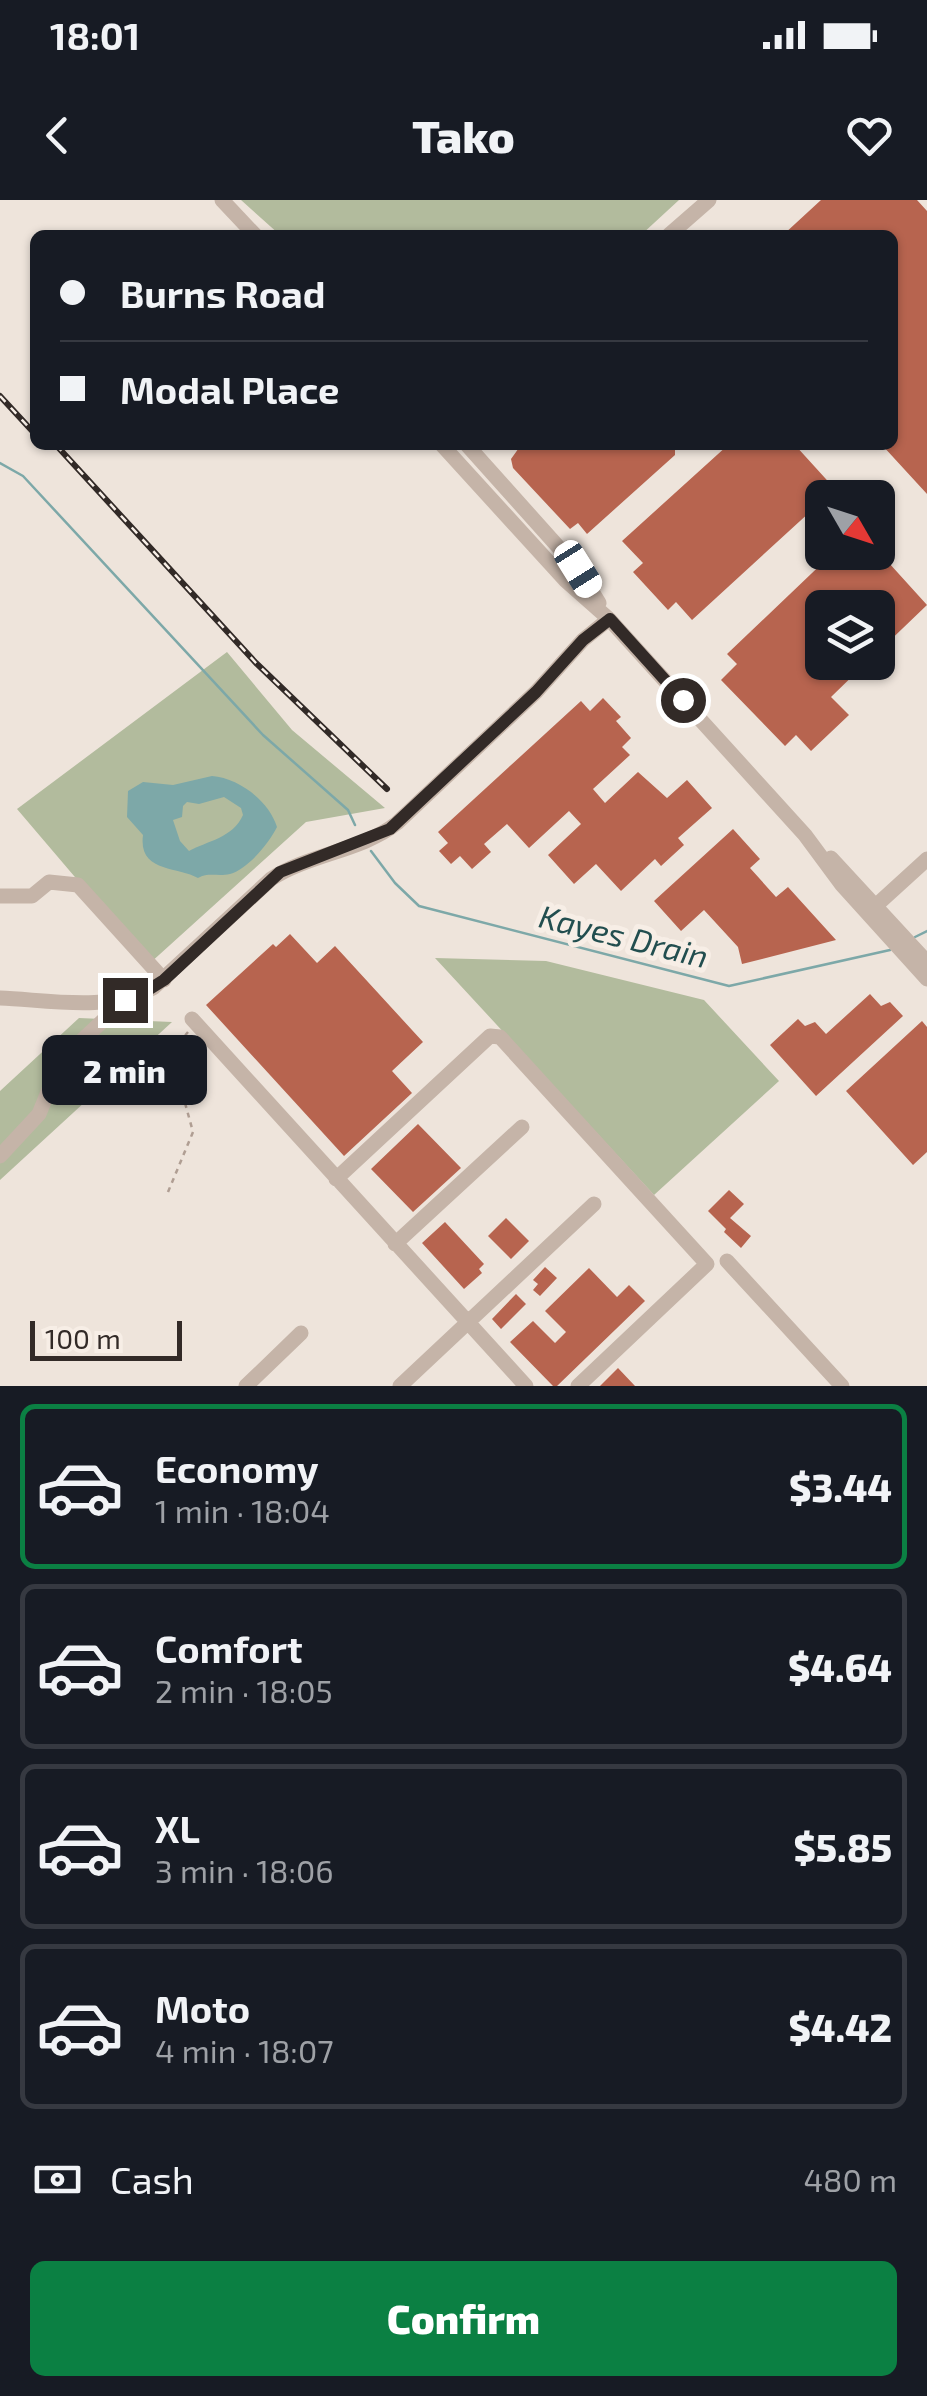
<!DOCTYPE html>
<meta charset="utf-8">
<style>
body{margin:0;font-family:"Exo 2",sans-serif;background:#20242c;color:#f1f3f6;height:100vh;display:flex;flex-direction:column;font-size:38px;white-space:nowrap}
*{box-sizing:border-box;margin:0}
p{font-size:32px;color:#9ea1a6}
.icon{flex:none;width:55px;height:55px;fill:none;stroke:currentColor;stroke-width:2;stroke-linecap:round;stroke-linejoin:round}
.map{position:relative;height:1186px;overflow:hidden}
.drawer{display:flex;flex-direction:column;background:#171b24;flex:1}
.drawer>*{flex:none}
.guide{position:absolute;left:30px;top:30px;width:868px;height:220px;border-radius:15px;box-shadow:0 2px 8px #0004;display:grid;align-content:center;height:220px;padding:0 30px;background:#171b24}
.needle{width:65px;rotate:129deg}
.buttons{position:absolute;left:805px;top:280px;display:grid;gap:20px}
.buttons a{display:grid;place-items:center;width:90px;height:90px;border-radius:15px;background:#171b24;box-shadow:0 2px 8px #0004;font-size:50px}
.scale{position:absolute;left:30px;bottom:25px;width:152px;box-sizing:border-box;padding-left:10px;border:5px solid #322a27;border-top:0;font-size:28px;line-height:35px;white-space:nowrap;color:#322a27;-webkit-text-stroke:8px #f7eee6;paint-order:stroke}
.end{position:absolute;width:45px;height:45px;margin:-22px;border:12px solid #322a27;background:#fff;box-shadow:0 0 0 5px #fff}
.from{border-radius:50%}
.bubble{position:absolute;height:70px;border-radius:15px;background:#171b24;box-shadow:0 2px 8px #0004;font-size:32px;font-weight:800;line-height:70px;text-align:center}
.car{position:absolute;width:30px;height:60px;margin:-30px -15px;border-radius:12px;box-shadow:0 0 8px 2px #0007;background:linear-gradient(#fff 24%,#345 0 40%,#fff 0 76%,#345 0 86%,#fff 0)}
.guide b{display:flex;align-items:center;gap:35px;height:95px;font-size:38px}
.guide b+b{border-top:2px solid #363941}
.guide i{width:25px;height:25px;background:#f1f3f6}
ul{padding:18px 0 0;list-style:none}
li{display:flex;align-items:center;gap:30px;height:165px;margin:0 20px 15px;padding:0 10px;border:5px solid #363941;border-radius:15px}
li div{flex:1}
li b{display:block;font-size:38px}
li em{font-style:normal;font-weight:800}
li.selected{border-color:#0b8043}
li>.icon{width:90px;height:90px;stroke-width:1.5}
.pay{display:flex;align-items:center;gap:25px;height:110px;padding:0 30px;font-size:38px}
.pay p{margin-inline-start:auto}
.action{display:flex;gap:20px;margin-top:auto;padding:20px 30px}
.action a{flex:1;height:115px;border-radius:15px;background:#0b8043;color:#fff;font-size:40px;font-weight:800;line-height:115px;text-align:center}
.status{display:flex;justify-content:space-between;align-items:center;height:70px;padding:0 50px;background:#171b24;direction:ltr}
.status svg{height:28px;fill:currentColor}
header{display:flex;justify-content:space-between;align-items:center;height:130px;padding:0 30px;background:#171b24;font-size:45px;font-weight:800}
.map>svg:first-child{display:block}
</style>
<div class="status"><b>18:01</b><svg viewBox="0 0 49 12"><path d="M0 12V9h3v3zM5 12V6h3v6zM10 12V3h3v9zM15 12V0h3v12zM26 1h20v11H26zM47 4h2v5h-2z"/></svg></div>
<header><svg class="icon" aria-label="back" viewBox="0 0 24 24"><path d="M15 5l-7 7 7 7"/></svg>Tako<svg class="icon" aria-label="heart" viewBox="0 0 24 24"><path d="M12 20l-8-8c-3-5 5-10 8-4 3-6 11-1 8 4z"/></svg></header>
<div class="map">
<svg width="927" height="1186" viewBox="0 0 927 1186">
<rect width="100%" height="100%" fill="#eee4db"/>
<path fill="#b2bb9d" d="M241 0H679L641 35H280Z
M227 452 292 530 385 608 306 622 149 764 17 609Z
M435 758 546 761 704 800 779 881 654 995Z
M79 818 172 822 0 980V891Z"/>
<path fill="#7da8a8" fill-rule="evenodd" d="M212 576C239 578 269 601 277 627 269 643 248 669 230 674 218 677 209 672 198 678 178 666 138 673 143 635L127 617 128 591 143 582 173 585ZM224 597 241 608 243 615C233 638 207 641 189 651L180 641 173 620 182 617 183 606 187 602 199 604Z"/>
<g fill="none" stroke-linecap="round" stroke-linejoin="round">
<path stroke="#7da8a8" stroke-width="2.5" d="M0 263 23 276 263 535 348 610 355 625
M371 651 395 683 419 706 729 786 890 750
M915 737 927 731"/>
</g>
<path fill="#b7644f" d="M821 0H917L927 11V294L882 245H892V35H783Z
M521 245H675V255L587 334 578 323 570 329 513 268 511 259Z
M728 245H795L835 289 692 420 676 402 668 410 633 372 643 363 622 341Z
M834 352H879L927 405 878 452V408H822V462H867L831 497 849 515 811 551 796 535 785 546 721 480 737 464 727 454Z
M603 498 621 517 616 521 631 538 622 547 630 555 593 589 605 603 638 572 667 598 687 580 712 608 678 638 684 645 661 666 655 659 621 691 596 664 574 684 548 655 581 624 569 611 529 648 507 624 484 644 491 652 472 669 460 656 451 664 439 651 448 643 438 632 581 501 590 511Z
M733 629 760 659 750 668 776 697 788 687 836 740 742 764 738 747 704 710 681 731 654 701Z
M290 734 317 763 335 746 423 842 392 871 412 893 344 956 206 805 273 744 276 747Z
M870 794 881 806 890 802 903 816 816 896 770 845 798 819 805 826 815 822 826 834Z
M922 821 927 827V952L913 965 846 891Z
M418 924 461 968 413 1012 371 969Z
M729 990 744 1004 730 1018 751 1036 741 1048 724 1032 726 1029 708 1011Z
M506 1018 529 1041 511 1059 488 1036Z
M445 1022 484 1064 479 1069 482 1073 464 1089 422 1043Z
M545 1067 557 1078 540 1096 533 1090 538 1084 533 1080Z
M589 1068 617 1097 629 1085 645 1101 557 1186H553L510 1142 533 1121 555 1143 566 1132 545 1111Z
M516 1094 526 1104 501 1129 492 1119Z
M618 1168 635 1186H600Z"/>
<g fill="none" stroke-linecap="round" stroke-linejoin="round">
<path stroke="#b09e93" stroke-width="2.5" stroke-dasharray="5 5" stroke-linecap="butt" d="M168 992 193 932 171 852 188 832"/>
<path stroke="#c5b4a8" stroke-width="15" d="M222 0 255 35
M669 35 709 0
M442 245 566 381 609 419 805 635 842 685 927 779
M467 245 578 369 599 403
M831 658 927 762
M0 696H32L49 682 78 685 164 780
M870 711 927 659
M0 798C49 800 108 812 153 788L271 679C309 654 362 651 397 623L536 492 583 440 609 419
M192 819 526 1186
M0 956 39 914 61 860 125 800
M336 979 490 836 500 837 707 1064 578 1186
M395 1044 522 927
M727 1061 842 1186
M246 1186 301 1133
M400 1186 594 1004"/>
<g stroke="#322a27" stroke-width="6">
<path id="rail" d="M0 196 35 234
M56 245 256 463 387 589"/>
</g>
<use href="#rail" stroke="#f7eee6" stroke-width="2.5" stroke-dasharray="8" stroke-linecap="butt"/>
</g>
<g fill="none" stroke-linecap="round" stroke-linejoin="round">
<path stroke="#322a27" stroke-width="12" d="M125 800 140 795 164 780 280 672 390 629 536 492 583 440 610 419 683 500"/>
</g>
<g text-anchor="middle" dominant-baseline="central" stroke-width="10" stroke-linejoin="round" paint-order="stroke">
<g font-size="32" font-style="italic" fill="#224e4f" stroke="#f7eee6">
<text transform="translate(624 735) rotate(14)">Kayes Drain</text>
</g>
</g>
</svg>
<div class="buttons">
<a><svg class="needle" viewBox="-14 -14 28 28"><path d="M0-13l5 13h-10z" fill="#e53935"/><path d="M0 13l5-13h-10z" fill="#9ea1a6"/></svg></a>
<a><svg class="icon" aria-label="layers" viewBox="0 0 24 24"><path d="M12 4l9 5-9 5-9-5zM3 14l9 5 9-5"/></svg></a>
</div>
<div class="scale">100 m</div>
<i class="end from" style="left:683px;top:500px"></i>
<i class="end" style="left:125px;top:800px"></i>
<div class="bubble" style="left:42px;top:835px;width:165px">2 min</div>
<i class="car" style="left:578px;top:369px;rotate:148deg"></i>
<div class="guide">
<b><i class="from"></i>Burns Road</b>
<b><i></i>Modal Place</b>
</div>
</div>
<section class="drawer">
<ul>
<li class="selected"><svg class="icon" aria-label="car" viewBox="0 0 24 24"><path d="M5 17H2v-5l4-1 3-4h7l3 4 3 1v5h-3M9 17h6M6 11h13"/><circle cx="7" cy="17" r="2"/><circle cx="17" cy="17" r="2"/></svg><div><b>Economy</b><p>1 min · 18:04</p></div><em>$3.44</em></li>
<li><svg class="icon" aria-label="car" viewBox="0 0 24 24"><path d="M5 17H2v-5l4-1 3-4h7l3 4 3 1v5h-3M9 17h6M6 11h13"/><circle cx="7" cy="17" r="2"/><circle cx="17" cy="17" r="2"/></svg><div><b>Comfort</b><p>2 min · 18:05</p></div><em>$4.64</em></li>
<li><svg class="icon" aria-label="car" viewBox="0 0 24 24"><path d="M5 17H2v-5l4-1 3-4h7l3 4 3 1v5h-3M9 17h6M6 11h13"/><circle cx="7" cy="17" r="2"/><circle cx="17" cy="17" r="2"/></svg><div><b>XL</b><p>3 min · 18:06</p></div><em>$5.85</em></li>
<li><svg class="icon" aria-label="car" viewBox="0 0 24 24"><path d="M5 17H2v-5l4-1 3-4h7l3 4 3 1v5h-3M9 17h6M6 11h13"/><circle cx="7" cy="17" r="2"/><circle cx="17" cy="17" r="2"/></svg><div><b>Moto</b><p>4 min · 18:07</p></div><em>$4.42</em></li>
</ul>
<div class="pay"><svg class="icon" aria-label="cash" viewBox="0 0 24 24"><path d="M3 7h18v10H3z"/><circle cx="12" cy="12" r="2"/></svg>Cash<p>480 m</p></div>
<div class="action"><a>Confirm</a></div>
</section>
